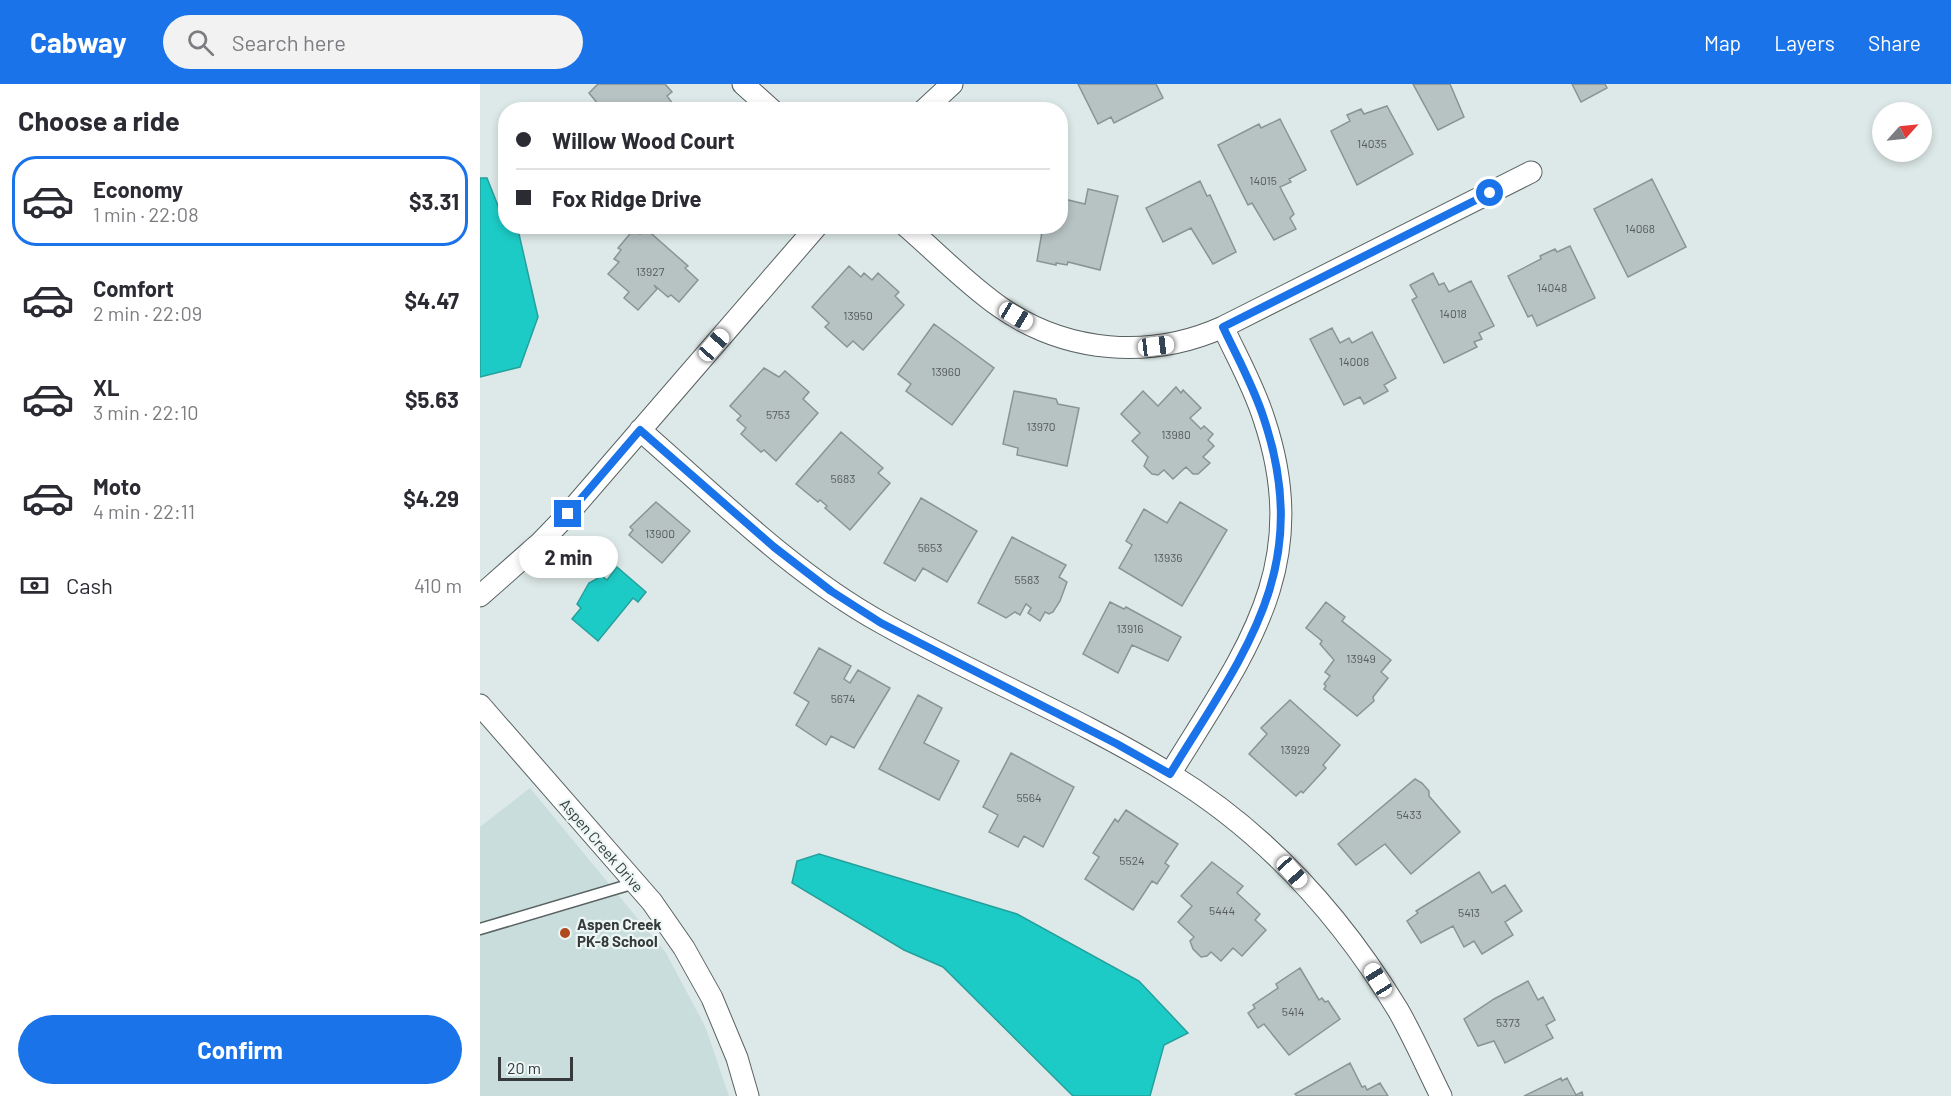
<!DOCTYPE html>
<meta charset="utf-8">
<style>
body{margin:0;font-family:Barlow,sans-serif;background:#f2f2f3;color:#2b2b33;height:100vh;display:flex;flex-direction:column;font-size:22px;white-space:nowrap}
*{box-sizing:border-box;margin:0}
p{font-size:20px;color:#7c7c81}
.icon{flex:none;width:33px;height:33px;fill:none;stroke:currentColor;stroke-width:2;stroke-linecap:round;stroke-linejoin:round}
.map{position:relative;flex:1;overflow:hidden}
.sheet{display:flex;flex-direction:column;background:#fff;width:480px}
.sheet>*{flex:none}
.hud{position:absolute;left:18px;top:18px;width:570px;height:132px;border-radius:24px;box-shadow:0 3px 9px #0003;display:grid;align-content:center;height:132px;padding:0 18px;background:#fff}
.needle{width:39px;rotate:63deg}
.controls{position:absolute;left:1392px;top:18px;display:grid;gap:12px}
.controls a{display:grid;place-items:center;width:60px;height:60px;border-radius:50%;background:#fff;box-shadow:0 3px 9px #0003;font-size:30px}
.scale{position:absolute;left:18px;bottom:15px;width:75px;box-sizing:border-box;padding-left:6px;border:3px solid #363a3a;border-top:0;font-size:16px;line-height:21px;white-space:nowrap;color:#363a3a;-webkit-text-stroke:4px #ebf6f5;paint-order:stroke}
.end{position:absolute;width:27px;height:27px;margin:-14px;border:8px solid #1a73e8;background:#fff;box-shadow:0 0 0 3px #fff}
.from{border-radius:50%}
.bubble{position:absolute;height:42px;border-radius:21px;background:#fff;box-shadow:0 3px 9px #0003;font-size:20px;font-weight:700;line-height:42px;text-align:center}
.car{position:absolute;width:18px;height:36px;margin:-18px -9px;border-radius:8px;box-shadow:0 0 4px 2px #0007;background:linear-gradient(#fff 24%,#345 0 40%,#fff 0 76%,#345 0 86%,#fff 0)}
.hud b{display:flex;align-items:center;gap:21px;height:57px;font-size:22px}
.hud b+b{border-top:2px solid #e1e1e2}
.hud i{width:15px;height:15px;background:#2b2b33}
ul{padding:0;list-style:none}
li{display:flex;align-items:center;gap:18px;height:90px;margin:0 12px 9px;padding:0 6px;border:3px solid transparent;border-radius:24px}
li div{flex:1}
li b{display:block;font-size:22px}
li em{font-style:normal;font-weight:700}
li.selected{border-color:#1a73e8}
li>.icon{width:54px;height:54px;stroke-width:1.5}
h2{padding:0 18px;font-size:27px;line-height:72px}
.pay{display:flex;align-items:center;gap:15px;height:66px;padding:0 18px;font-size:22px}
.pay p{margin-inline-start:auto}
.button{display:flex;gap:12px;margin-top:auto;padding:12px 18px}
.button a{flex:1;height:69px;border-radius:36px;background:#1a73e8;color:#fff;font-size:24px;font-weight:700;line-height:69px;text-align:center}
header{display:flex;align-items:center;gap:36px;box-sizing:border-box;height:84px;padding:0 30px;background:#1a73e8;color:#fff}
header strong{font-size:28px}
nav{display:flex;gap:33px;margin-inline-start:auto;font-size:21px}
.search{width:420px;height:54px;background:#f2f2f3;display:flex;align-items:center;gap:15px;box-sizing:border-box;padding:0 21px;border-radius:33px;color:#7c7c81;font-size:22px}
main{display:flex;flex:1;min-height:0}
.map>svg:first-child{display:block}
</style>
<header>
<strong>Cabway</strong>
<div class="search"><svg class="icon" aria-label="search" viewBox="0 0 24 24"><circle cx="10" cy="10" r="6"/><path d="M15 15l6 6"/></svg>Search here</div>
<nav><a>Map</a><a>Layers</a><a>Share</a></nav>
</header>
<main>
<section class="sheet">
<h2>Choose a ride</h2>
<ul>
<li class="selected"><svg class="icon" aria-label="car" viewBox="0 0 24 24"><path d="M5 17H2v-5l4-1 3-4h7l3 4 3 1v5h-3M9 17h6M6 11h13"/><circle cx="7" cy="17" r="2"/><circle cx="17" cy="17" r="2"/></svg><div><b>Economy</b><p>1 min · 22:08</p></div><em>$3.31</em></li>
<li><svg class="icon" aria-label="car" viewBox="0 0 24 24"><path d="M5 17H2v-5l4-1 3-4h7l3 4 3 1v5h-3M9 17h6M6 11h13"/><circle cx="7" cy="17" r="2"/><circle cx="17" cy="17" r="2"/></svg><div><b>Comfort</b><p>2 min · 22:09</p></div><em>$4.47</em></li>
<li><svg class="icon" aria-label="car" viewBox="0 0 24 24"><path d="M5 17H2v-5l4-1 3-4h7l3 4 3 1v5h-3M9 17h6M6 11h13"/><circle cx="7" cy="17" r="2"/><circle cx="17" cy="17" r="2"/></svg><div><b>XL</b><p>3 min · 22:10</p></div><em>$5.63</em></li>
<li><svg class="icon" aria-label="car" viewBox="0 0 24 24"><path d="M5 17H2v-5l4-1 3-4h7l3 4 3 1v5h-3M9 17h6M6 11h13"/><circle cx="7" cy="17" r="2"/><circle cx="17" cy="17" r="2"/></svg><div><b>Moto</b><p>4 min · 22:11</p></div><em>$4.29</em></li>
</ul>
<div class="pay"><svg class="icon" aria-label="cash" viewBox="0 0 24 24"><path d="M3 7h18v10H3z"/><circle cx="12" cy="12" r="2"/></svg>Cash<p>410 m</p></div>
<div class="button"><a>Confirm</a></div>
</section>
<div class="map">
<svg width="1471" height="1012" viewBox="0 0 1471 1012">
<rect width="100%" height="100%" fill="#dde9e8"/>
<path fill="#c8dddc" d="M50 704 186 869 225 942 249 1012H0V743Z"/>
<path fill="#1dcbc6" stroke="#24a09c" stroke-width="1.5" d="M0 94H7L26 142 39 150 58 233 40 283 0 293Z
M137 483 166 508 158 518 153 514 118 557 92 535 101 524 97 520 109 499 122 492 127 496Z
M339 770 537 830 659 897 708 949 684 961 670 1012H593L463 883 424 866 312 799 317 777Z"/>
<path fill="#b7c2c2" stroke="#899493" stroke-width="1.5" d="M118 0H185L192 8 187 12 196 24 123 26 109 9Z
M598 0H676L683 14 634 39 631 33 618 40Z
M933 0H970L984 33 958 46Z
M1092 0H1125L1127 4 1101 18Z
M907 22 933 70 877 101 851 47 870 37 867 31 881 25 884 30Z
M800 35 826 86 809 95 811 98 800 103 814 130 810 134 816 145 794 156 772 119 768 121 738 61 779 40 781 44Z
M1172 95 1206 163 1148 193 1114 125Z
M720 97 727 112 730 111 756 168 733 180 711 144 683 158 666 124Z
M608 105 638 112 620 186 588 178 587 181 576 179V181L557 177 563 142H580V118L583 119 584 115 605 120Z
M165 144 208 182 205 184 218 196 199 218 191 211 188 213 174 201 177 205 158 226 144 214 149 208 128 190 139 178 134 175 141 166 138 164 154 145 160 150Z
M1090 162 1115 214 1057 242 1052 231 1048 233 1028 192 1061 175 1060 172 1075 165 1077 168Z
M369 182 381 193 384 189 392 196 398 189 419 208 415 212 424 221 383 266 373 257 367 263 345 243 349 239 332 223Z
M953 189 959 201 964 199 969 208 991 197 1014 242 999 249 1002 255 994 258 997 263 964 279 932 216 937 213 930 201Z
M454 240 514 284 472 341 426 307 431 300 418 290Z
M852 244 860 259 869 254 872 259 892 248 916 294 904 301 908 307 884 320 880 313 864 321 830 255Z
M284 284 299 293 305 287 329 308 323 315 338 329 296 377 284 366 281 368 261 350 266 344 257 336 261 332 250 322Z
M696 303 701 309 703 306 721 324 710 334 721 345 724 342 733 350 728 356 734 362 723 373 730 379 718 390H713L706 383 693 395 684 386 678 391 672 390 664 382 668 373 652 357 660 349 641 330 663 307 678 322Z
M534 307 576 315 578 320 599 324 587 382 537 371 538 364 523 360Z
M361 348 403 384 398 389 410 399 370 446 345 424 347 422 340 416 338 418 316 400Z
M441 414 497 447 467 498 443 484 435 497 404 479Z
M176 418 210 447 182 479 149 451 153 446 150 443Z
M700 418 747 446 702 522 639 484 652 461 646 457 664 425 687 439Z
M532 453 586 481 579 493 587 498 580 517 573 528 569 530 565 528 560 537 548 529 551 524 546 520 540 531 535 528 526 534 498 519Z
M630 518 644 525 646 523 701 553 688 577 652 561 638 589 603 570Z
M846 518 865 533 862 537 911 576 901 588 908 594 893 613 894 617 877 632 844 605 846 602 844 600 850 592 845 588 854 576 840 560 842 557 826 544Z
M339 564 371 582 364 595 370 599 378 586 410 604 374 664 351 652 346 661 316 641 329 618 314 609Z
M438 611 462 624 444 659 479 677 459 716 399 685Z
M810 616 860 661 843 681 846 684 823 709 821 707 816 712 769 670 787 650 781 644Z
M531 669 594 703 563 763 544 752 538 763 509 748 518 731 503 723Z
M935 695 942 699 949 707V712L980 748 931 790 905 760 876 781 858 760Z
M646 726 698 760 685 779 689 782 677 800 672 797 653 826 605 795 619 773 613 769 635 735 638 738Z
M732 778 763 802 757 809 780 830 775 836 786 846 762 872 753 864 741 877 731 868 727 872 721 873 713 865 710 857 714 853 698 838 712 822 701 812Z
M999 788 1012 809 1025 801 1042 827 1025 838 1033 851 1002 870 994 857 984 863 973 842 941 859 927 837 938 829 936 827Z
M820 884 839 916 842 914 845 918 848 917 860 935 809 971 784 940 778 944 768 929 775 924 773 921 798 904 796 900Z
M1048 897 1058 916 1063 913 1075 936 1066 941 1073 954 1025 979 1014 957 998 962 984 935 1014 915Z
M870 979 882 1003 885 1002 887 1006 900 999 908 1012H817L815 1010Z
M1081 994 1082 997 1087 994 1096 1011 1102 1008 1103 1012H1044Z"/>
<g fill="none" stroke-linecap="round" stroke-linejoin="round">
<g stroke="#586261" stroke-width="13">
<path id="lane" d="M0 845 155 799"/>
</g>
<g stroke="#586261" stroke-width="23">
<path id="street" d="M263 0 292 26
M444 26 472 0
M426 142C457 169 487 200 520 223 586 269 670 276 743 243L1051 88
M160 346C237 413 312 489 402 539 496 592 598 633 690 690 785 748 861 832 918 926 934 954 947 984 961 1012
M0 512 61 458 88 430 337 142
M0 621 172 818 204 864 232 914 257 974 268 1012
M690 690C764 569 834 484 784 335 774 303 757 273 743 243"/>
</g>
<use href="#lane" stroke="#fff" stroke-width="10"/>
<use href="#street" stroke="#fff" stroke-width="21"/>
</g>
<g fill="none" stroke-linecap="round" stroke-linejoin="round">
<path stroke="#1a73e8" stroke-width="8" d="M88 430 160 346 294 463 351 507 401 539 637 660 690 690C764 569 834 485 784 335 774 303 757 273 743 243L1010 109"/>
</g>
<circle fill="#b14b1f" stroke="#ebf6f5" stroke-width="2" cx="85" cy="849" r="6"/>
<g text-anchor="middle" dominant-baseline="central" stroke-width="4.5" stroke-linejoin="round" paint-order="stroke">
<g font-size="12" fill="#565c5c">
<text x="892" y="59">14035</text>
<text x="783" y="96">14015</text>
<text x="1160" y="144">14068</text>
<text x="170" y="187">13927</text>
<text x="1072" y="203">14048</text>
<text x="973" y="229">14018</text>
<text x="378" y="231">13950</text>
<text x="874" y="277">14008</text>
<text x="466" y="287">13960</text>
<text x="298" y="330">5753</text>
<text x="561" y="342">13970</text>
<text x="696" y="350">13980</text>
<text x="363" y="394">5683</text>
<text x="180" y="449">13900</text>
<text x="450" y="463">5653</text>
<text x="688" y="473">13936</text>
<text x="547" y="495">5583</text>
<text x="650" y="544">13916</text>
<text x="881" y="574">13949</text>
<text x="363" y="614">5674</text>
<text x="815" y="665">13929</text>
<text x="549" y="713">5564</text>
<text x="929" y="730">5433</text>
<text x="652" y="776">5524</text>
<text x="742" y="826">5444</text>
<text x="989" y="828">5413</text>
<text x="813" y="927">5414</text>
<text x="1028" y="938">5373</text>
</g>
<g font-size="15" fill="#363a3a" stroke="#ebf6f5">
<text transform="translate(122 761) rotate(49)">Aspen Creek Drive</text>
</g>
<g font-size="15" font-weight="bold" fill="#363a3a" stroke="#ebf6f5" text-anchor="start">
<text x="97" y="840">Aspen Creek<tspan x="97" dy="17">PK-8 School</tspan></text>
</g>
</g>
</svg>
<div class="controls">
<a><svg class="needle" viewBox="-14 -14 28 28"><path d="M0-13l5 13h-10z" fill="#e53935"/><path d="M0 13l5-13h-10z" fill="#7c7c81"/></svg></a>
</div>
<div class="scale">20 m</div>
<i class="end from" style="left:1010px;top:109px"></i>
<i class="end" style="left:88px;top:430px"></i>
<div class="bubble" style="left:39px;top:452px;width:99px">2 min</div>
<i class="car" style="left:536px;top:232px;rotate:121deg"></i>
<i class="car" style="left:234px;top:261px;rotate:41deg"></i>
<i class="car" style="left:676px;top:262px;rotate:83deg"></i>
<i class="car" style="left:812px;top:788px;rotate:138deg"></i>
<i class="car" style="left:898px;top:896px;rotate:328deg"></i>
<div class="hud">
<b><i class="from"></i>Willow Wood Court</b>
<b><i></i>Fox Ridge Drive</b>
</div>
</div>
</main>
